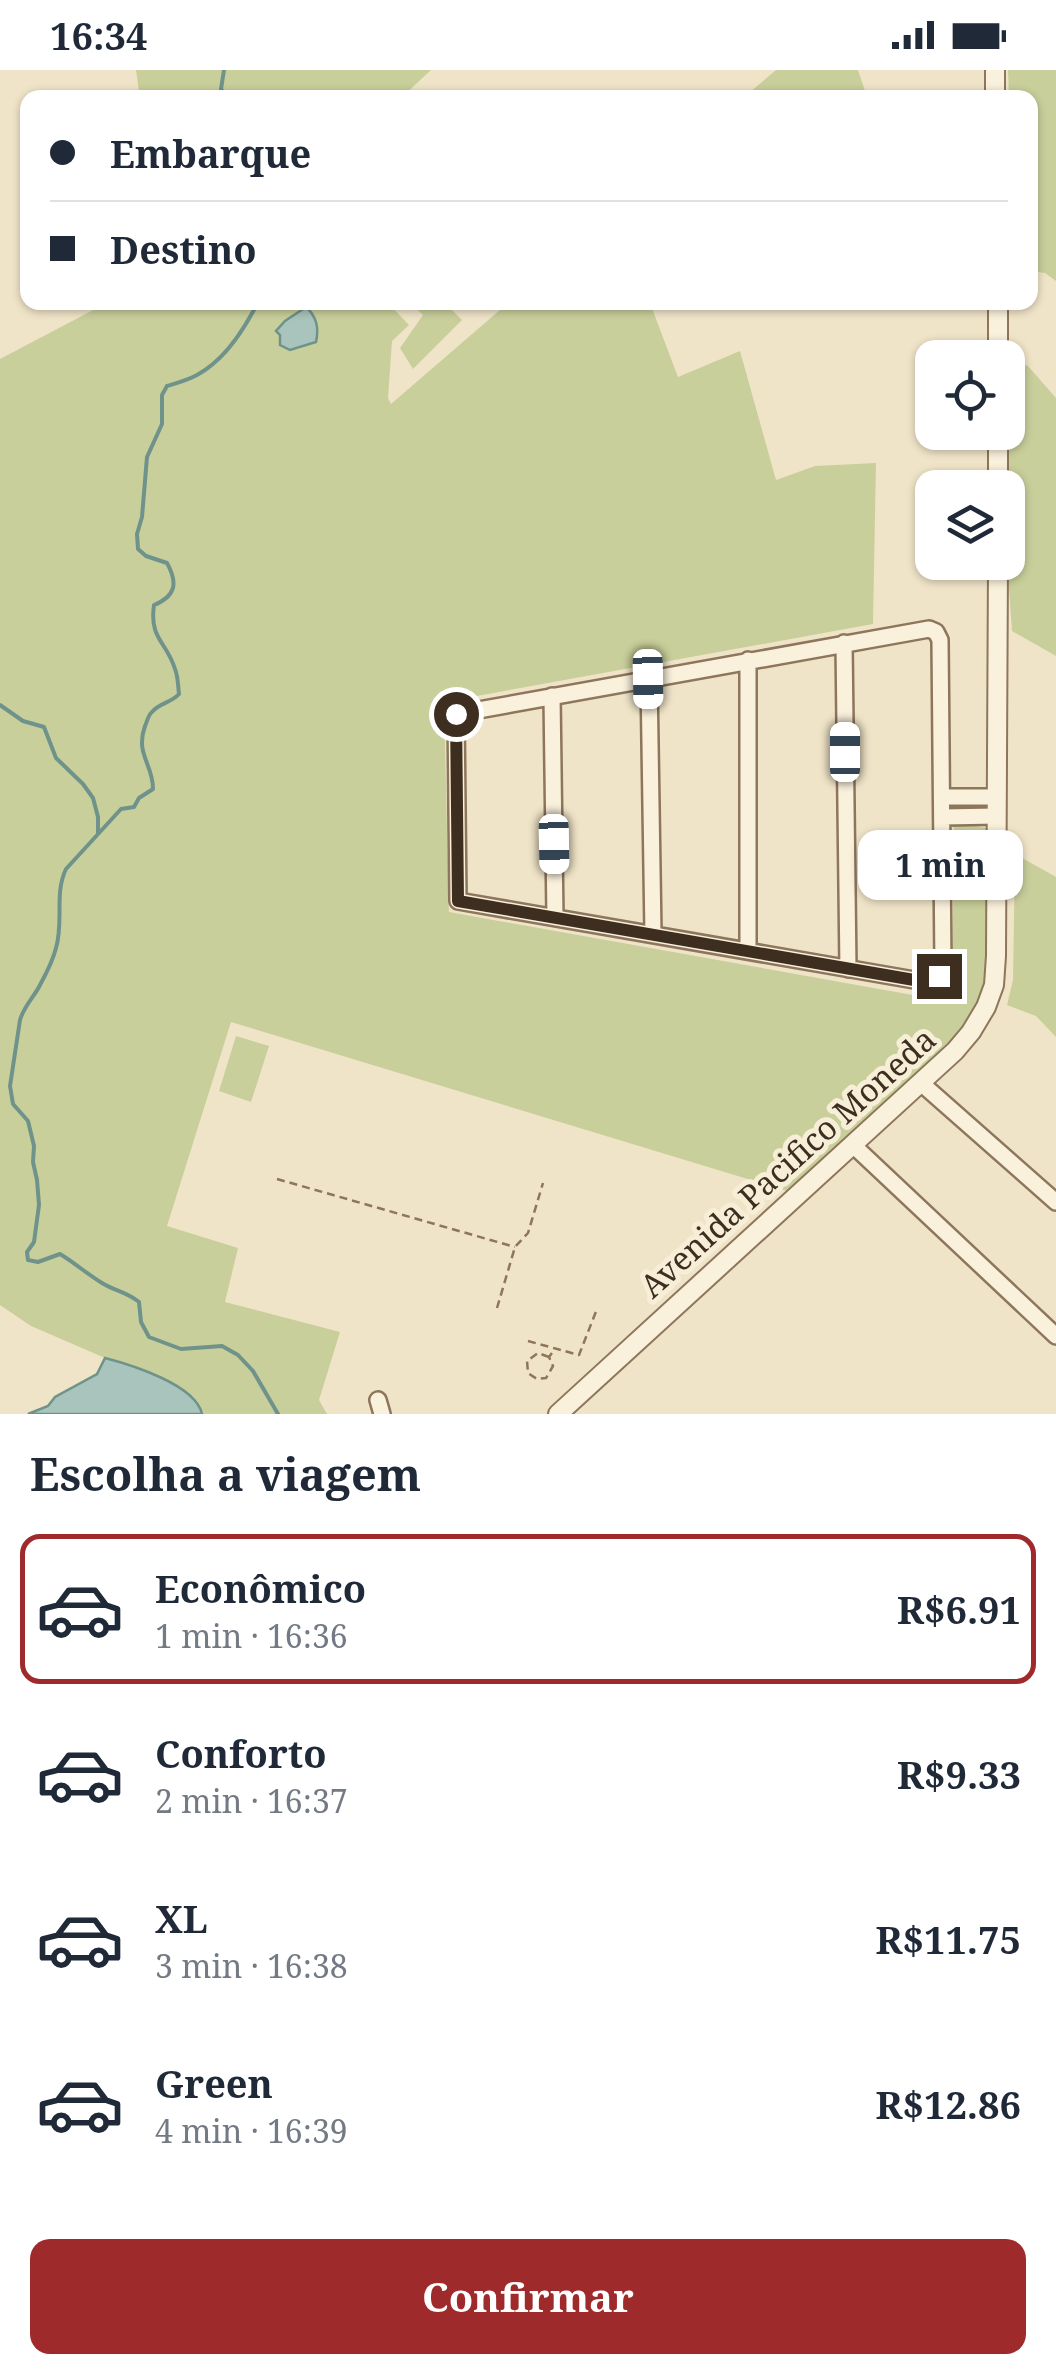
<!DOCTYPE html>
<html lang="pt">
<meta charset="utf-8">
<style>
body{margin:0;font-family:"Noto Serif",serif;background:#f6f6f7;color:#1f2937;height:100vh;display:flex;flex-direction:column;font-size:38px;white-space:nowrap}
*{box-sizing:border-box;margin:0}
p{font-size:32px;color:#747a83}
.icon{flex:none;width:55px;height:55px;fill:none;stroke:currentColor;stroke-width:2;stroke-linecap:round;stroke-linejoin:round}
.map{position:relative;height:1344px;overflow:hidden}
.details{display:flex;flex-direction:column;background:#fff;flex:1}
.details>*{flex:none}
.guide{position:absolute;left:20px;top:20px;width:1018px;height:220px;border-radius:20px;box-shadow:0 2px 8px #0004;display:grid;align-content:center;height:220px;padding:0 30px;background:#fff}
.tools{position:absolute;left:915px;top:270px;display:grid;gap:20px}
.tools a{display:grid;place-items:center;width:110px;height:110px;border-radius:20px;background:#fff;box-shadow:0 2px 8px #0004;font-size:50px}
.end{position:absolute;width:45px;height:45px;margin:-22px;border:12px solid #3d2e20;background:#fff;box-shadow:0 0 0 5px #fff}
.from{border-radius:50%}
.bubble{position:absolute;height:70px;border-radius:20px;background:#fff;box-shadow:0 2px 8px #0004;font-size:32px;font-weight:700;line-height:70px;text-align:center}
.car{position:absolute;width:30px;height:60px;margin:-30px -15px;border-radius:12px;box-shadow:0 0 8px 2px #0007;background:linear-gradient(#fff 24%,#345 0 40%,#fff 0 76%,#345 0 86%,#fff 0)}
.guide b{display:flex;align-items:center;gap:35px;height:95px;font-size:38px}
.guide b+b{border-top:2px solid #e0e1e3}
.guide i{width:25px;height:25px;background:#1f2937}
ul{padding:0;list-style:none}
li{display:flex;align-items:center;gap:30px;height:150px;margin:0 20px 15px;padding:0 10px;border:5px solid transparent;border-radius:20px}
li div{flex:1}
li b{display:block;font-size:38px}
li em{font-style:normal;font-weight:700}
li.active{border-color:#9e2a2b}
li>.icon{width:90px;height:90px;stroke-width:1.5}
h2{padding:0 30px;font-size:45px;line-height:120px}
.button{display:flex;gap:20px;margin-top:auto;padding:20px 30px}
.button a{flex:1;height:115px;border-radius:20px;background:#9e2a2b;color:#fff;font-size:40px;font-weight:700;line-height:115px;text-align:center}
.status{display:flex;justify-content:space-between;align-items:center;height:70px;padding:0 50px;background:#fff;direction:ltr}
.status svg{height:28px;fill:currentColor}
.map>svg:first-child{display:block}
</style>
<div class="status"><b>16:34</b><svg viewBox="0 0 49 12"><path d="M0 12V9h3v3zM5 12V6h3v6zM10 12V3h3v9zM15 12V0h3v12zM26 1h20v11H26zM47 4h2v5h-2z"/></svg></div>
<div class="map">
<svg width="1056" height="1344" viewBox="0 0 1056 1344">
<rect width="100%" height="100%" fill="#f0e4c8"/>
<path fill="#c9cf9b" d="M136 0H431L402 27 140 28Z
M776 0H858L867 27H744Z
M1008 0H1056V211L1045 203 1030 201V28L1009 27Z
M99 233H388L409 255 392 271 388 328 391 334 508 233H650L678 307 740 281 776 410 815 396 876 393 873 554 444 632 449 842 952 932 954 752 986 758 988 764C987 813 993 882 980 928 975 943 965 956 955 968L787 1121 231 952 167 1156 238 1178 225 1232 340 1262 319 1330 327 1344H202L200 1335 193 1326 136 1296 105 1288 31 1256 0 1235V289L97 238Z
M410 233H445L462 250 413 299 400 278 423 245Z
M1008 288 1028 296 1056 328V586L1012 561 1009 519Z
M1015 784 1056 807V967L1036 946 1007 935 1013 910Z
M236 966 269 976 251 1032 219 1021Z"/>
<path fill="#a9c4bc" stroke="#6f938a" stroke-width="2.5" d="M306 237C317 247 319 258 316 272L290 280 280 275V265L276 261 285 251Z
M105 1288C132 1295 196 1315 202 1344H28L48 1336 55 1327 97 1304Z"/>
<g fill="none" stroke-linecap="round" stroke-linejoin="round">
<path stroke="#6f938a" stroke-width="4" d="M224 0 221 19 228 28
M258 232C244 260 225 290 197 305 188 310 177 313 167 316L162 325V354L147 387 142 447 137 464 138 479 146 486 167 493C178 513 176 526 154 535 149 569 167 572 175 599 178 606 178 616 179 624 171 633 159 633 152 642 148 645 147 652 145 656 135 684 153 694 153 719L139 728 134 737 121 739 66 799C54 824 64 851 56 878 53 890 46 904 40 915 34 927 24 936 20 950L10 1016 13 1034 28 1051 34 1076 33 1092 37 1110 39 1135 34 1172 27 1182 28 1190 38 1192 60 1184C75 1193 87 1204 102 1213 115 1221 127 1222 139 1232L141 1252 149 1267 181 1279 222 1276 238 1285 253 1301 278 1344
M0 635 23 651 44 657 56 688 83 714 93 728 98 747V763"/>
<g stroke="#8d765c" stroke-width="20">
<path id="minor" d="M929 559 936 562 940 570 943 897C940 909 931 910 920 911L458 831 456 644Z
M844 573 848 899
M748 590V880
M649 609 653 864
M552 626 555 848
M942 727H997
M943 747 997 746
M921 1013 1056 1132
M854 1076 1056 1266
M378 1330 382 1344"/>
</g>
<g stroke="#8d765c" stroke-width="22">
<path id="tertiary" d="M995 0V28
M998 288V232
M998 418V362
M558 1344 955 981 971 962 986 937 994 915 996 886 998 492"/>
</g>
<path stroke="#8d765c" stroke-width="2.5" stroke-dasharray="8 5" stroke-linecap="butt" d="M277 1109 515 1177
M497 1238 515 1177 528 1163 543 1113
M528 1271 579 1285 597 1239
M549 1287 538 1283 527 1291 528 1303 537 1309 546 1308 553 1296 549 1287 554 1280"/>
<use href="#minor" stroke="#faf1dc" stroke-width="15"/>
<use href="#tertiary" stroke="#faf1dc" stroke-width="18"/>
</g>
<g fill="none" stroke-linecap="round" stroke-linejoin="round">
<path stroke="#3d2e20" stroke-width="12" d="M456 644 458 831 920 911 932 910 939 906"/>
</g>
<g text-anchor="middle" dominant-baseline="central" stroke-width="10" stroke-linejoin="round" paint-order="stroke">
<g font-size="32" fill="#3d2e20" stroke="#f7eed8">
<text transform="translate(787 1092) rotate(-42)">Avenida Pacifico Moneda</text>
</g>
</g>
</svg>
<div class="tools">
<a><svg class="icon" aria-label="locate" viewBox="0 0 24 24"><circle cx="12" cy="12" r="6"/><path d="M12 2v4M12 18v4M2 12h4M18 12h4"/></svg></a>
<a><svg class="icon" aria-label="layers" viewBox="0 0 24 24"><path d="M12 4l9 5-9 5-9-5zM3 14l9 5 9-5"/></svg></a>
</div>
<i class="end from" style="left:456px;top:644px"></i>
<i class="end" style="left:939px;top:906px"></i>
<div class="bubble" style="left:858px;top:760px;width:165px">1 min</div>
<i class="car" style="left:648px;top:609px;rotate:179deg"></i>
<i class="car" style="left:845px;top:682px;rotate:0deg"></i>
<i class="car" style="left:554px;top:774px;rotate:179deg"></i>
<div class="guide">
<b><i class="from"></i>Embarque</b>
<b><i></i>Destino</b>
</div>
</div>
<section class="details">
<h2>Escolha a viagem</h2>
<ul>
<li class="active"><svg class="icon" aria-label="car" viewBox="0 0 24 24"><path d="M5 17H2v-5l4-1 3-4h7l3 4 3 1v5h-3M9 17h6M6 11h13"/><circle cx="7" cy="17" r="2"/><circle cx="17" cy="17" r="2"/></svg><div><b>Econômico</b><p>1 min · 16:36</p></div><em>R$6.91</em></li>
<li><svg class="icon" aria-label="car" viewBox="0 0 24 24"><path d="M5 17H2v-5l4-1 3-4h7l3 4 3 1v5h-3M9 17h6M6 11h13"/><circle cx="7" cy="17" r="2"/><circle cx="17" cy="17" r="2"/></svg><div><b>Conforto</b><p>2 min · 16:37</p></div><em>R$9.33</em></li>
<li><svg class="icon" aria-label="car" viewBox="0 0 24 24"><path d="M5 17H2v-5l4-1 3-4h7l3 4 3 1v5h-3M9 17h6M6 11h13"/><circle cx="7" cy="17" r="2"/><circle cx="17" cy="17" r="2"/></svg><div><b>XL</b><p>3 min · 16:38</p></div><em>R$11.75</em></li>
<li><svg class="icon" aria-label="car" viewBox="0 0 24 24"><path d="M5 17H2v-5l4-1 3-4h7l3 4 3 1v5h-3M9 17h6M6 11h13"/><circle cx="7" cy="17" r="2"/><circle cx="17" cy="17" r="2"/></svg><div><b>Green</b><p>4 min · 16:39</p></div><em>R$12.86</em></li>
</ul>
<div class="button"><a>Confirmar</a></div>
</section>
